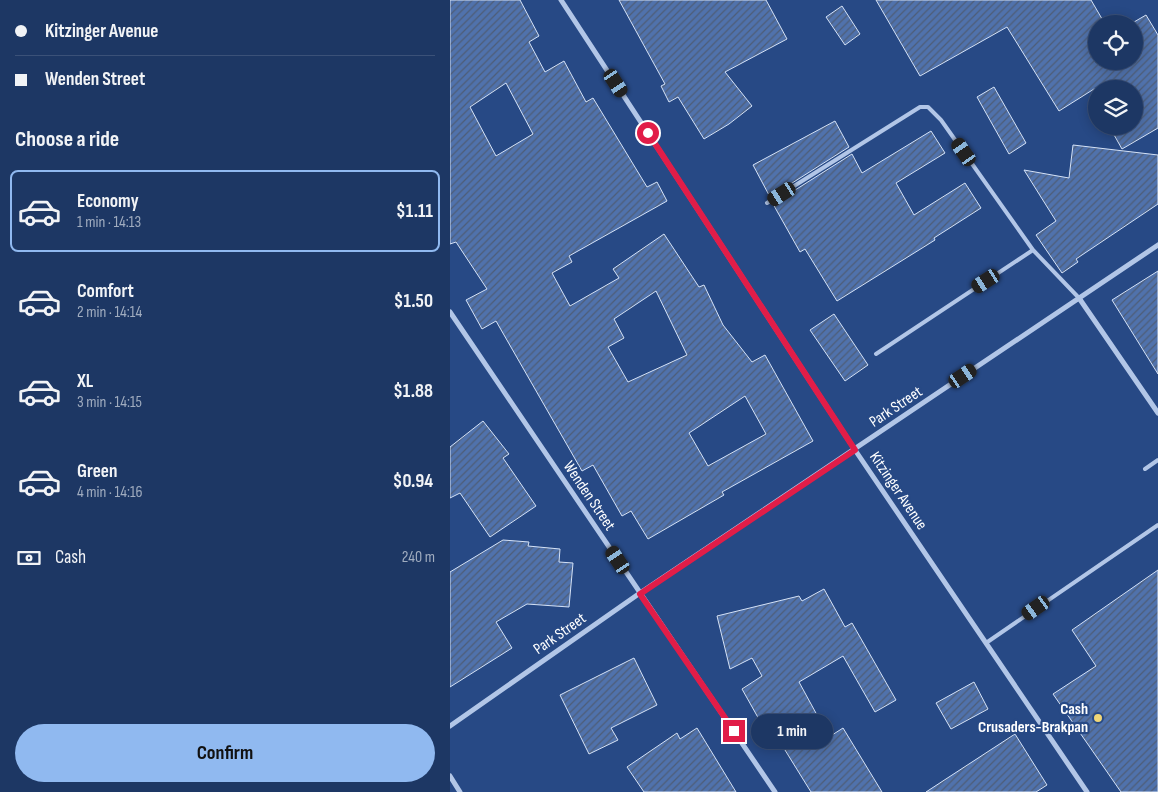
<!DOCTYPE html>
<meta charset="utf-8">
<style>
body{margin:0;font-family:"Sofia Sans Condensed",sans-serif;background:#2a426d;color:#f1f3f6;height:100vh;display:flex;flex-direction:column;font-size:19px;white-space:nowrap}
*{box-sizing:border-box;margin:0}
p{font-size:16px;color:#a0acbf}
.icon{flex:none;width:28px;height:28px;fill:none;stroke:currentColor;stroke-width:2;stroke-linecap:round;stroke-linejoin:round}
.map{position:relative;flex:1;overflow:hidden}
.drawer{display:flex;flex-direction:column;background:#1d3764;width:450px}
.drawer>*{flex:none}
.hud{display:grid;align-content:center;height:110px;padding:0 15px;background:#1d3764}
.tools{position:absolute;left:638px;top:15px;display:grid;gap:10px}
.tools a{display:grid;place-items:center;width:55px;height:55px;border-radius:50%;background:#1d3764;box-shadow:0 2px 12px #0003,0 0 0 1px #3b5178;font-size:25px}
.end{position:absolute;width:22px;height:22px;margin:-11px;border:6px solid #e11d48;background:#fff;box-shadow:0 0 0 2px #fff}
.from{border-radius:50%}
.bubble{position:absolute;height:35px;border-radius:18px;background:#1d3764;box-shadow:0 2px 12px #0003,0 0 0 1px #3b5178;font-size:16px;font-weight:700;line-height:35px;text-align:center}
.car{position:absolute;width:15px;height:30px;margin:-15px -8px;border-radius:6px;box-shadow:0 0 4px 1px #0007;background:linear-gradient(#222 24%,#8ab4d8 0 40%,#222 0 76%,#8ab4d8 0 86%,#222 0)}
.hud b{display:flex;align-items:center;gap:18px;height:48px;font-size:19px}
.hud b+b{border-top:1px solid #3b5178}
.hud i{width:12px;height:12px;background:#f1f3f6}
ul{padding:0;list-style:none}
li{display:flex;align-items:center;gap:15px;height:82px;margin:0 10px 8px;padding:0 5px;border:2px solid transparent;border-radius:8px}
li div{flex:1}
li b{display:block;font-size:19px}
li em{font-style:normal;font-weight:700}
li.current{border-color:#90b9f0}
li>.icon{width:45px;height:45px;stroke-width:1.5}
h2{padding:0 15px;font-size:22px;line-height:60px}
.pay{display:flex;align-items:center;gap:12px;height:55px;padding:0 15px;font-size:19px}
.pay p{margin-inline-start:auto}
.button{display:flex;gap:10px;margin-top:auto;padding:10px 15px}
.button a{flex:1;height:58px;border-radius:30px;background:#90b9f0;color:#111;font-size:20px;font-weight:700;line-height:58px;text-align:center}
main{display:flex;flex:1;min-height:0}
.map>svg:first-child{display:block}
</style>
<main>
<section class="drawer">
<div class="hud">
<b><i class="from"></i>Kitzinger Avenue</b>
<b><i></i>Wenden Street</b>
</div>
<h2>Choose a ride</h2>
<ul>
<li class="current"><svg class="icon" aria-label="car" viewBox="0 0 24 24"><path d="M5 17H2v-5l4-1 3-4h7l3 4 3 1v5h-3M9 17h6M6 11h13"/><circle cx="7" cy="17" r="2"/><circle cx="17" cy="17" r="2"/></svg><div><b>Economy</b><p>1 min · 14:13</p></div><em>$1.11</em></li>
<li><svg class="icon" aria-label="car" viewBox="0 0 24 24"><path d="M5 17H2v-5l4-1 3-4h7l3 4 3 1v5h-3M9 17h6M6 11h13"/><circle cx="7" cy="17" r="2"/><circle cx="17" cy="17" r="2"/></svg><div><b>Comfort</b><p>2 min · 14:14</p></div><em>$1.50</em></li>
<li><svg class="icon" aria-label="car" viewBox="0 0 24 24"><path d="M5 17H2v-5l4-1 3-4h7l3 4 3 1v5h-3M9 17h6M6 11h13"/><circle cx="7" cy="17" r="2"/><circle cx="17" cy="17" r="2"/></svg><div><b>XL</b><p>3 min · 14:15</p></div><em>$1.88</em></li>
<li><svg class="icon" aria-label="car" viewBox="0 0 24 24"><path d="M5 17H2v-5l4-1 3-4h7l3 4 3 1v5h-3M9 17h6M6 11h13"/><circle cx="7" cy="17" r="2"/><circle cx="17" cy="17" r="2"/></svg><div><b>Green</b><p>4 min · 14:16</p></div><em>$0.94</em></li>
</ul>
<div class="pay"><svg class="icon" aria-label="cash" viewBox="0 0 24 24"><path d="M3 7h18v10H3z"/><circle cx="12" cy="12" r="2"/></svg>Cash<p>240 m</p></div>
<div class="button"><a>Confirm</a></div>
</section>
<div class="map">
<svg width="708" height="792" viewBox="0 0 708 792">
<defs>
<pattern id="building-hatch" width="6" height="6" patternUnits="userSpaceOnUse" patternTransform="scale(1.25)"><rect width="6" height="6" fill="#5072ac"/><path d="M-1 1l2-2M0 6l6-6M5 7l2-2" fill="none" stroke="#4e5d77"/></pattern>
</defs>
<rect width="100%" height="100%" fill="#274985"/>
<path fill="url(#building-hatch)" stroke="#d5e2f6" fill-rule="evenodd" d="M0 0H70L89 36 79 42 95 72 114 61 136 102 143 98 197 187 207 182 217 201 119 256 122 262 102 273 120 306 169 278 163 269 214 234 249 287 254 285 273 325 302 362 315 355 363 441 272 492 274 495 198 539 181 511 172 516 143 465 132 471 46 321 32 329 16 300 37 289 6 242 0 244ZM56 83 83 134 46 156 20 107ZM206 291 237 355 178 382 158 347 174 338 164 319ZM295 396 316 434 258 466 239 433Z
M169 0H316L337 39 275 72 302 106 279 124 254 139 228 97 219 102 211 86 215 84Z
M426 0H641L655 24H646V61H684V22L696 15 708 35V128L672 149 659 126H684V89H644L609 111 557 27 470 76Z
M392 6 410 34 395 45 376 17Z
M544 87 576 143 559 154 527 97Z
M385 121 399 147 320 197 303 165Z
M481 131 495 153 446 183 464 215 515 183 531 208 484 238 485 240 387 301 355 249 350 252 323 204 402 154 412 173Z
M623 145 708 155V204L626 259 628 262 612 273 586 235 606 221 574 170 619 178Z
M708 271V374L662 300Z
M384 314 418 365 395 381 360 330Z
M33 421 59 454 53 458 86 506 40 537 10 493 0 498V447Z
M53 540 79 542 78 546 110 549 109 562 123 563 119 607 77 604 46 622 62 648 0 687V572Z
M708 570V792H671L603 694 646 666 622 630Z
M374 589 395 627 402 623 446 700 425 712 393 656 349 682 379 737 393 728 432 792H361L330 742 324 746 292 689 312 676 302 658 280 669 267 616 349 596 352 601Z
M184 658 207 705 161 728 168 740 139 754 110 695Z
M524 682 538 709 501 729 486 703Z
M247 728 286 792H194L177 767 227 733 230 739Z
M565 734 597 785 586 792H476Z"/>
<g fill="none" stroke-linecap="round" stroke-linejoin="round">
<path stroke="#b2c6e7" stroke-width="4" d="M317 203 470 107H478L491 120 583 250 629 298
M426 354 583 250
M695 469 708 460
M536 643 708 525"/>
<path stroke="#b2c6e7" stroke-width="5" d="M111 0 405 450 637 792
M629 298 708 413
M0 312 325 792
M0 726 190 593 708 245
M0 776 10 792"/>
</g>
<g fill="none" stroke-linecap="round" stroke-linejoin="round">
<path stroke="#e11d48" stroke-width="6" d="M198 133 405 450 190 594 284 731"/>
</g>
<circle fill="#f0d677" stroke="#274985" stroke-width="2" cx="648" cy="718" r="5"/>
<g text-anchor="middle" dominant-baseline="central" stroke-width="4.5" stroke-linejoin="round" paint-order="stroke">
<g font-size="16" fill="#fff" stroke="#274985">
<text transform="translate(446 407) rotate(-34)">Park Street</text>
<text transform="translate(448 491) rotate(56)">Kitzinger Avenue</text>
<text transform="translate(139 496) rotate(56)">Wenden Street</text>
<text transform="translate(110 634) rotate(-35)">Park Street</text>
</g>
<g font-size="16" font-weight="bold" fill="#fff" stroke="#274985" text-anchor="end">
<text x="638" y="709">Cash<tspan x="638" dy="18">Crusaders-Brakpan</tspan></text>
</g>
</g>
</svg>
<div class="tools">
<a><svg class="icon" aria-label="locate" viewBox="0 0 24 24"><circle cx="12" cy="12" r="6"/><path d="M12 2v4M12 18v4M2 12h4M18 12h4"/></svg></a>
<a><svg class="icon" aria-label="layers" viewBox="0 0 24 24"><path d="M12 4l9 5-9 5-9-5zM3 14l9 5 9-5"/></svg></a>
</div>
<i class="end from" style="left:198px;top:133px"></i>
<i class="end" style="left:284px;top:731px"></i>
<div class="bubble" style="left:301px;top:714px;width:82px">1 min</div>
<i class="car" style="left:166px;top:83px;rotate:147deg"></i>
<i class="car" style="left:514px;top:152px;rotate:325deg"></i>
<i class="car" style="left:332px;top:194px;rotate:238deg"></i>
<i class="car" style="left:536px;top:281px;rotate:237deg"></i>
<i class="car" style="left:513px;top:376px;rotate:56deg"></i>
<i class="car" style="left:168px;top:560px;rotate:326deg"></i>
<i class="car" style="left:586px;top:608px;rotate:235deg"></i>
</div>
</main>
